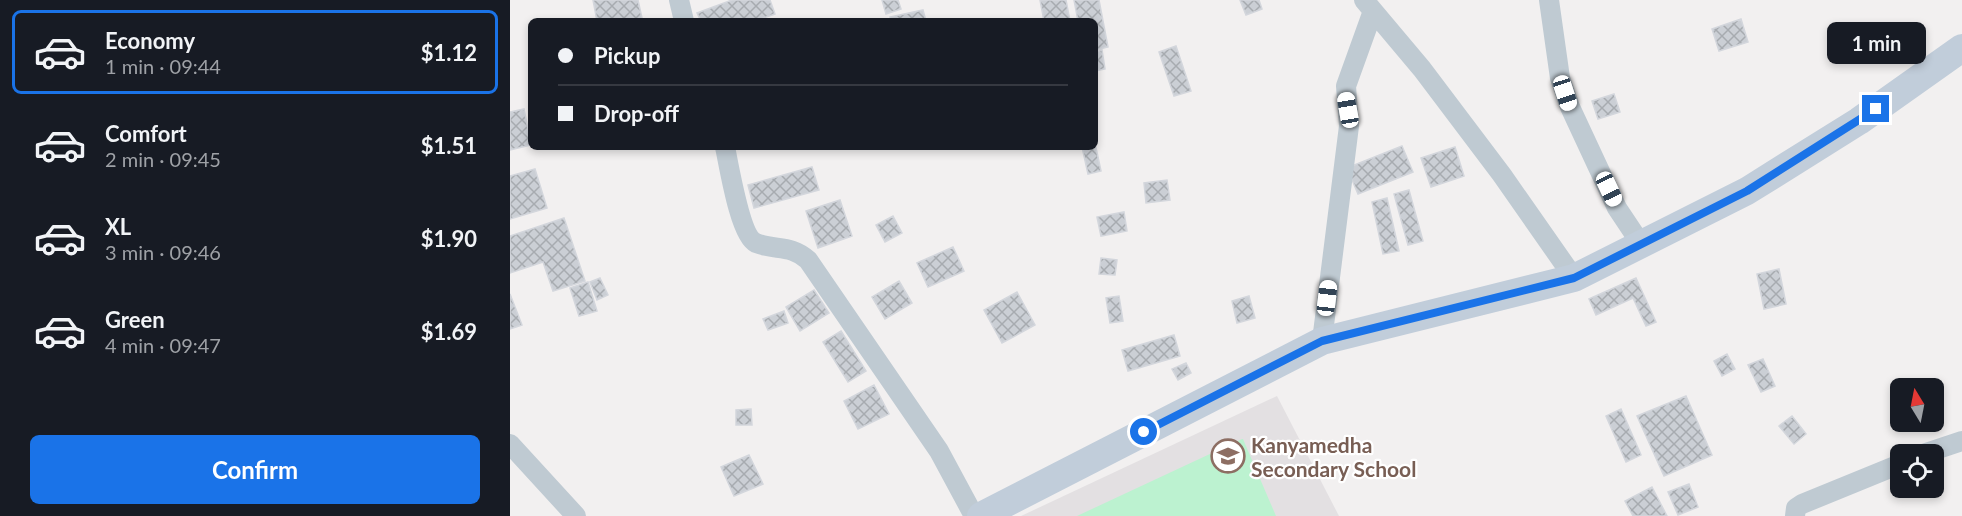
<!DOCTYPE html>
<meta charset="utf-8">
<style>
body{margin:0;font-family:Lato,sans-serif;background:#242831;color:#f1f3f6;height:100vh;display:flex;flex-direction:column;font-size:22px;white-space:nowrap}
*{box-sizing:border-box;margin:0}
p{font-size:20px;color:#9ea1a6}
.icon{flex:none;width:33px;height:33px;fill:none;stroke:currentColor;stroke-width:2;stroke-linecap:round;stroke-linejoin:round}
.map{position:relative;flex:1;overflow:hidden}
.panel{display:flex;flex-direction:column;background:#171b24;width:510px}
.panel>*{flex:none}
.top-card{position:absolute;left:18px;top:18px;width:570px;height:132px;border-radius:9px;box-shadow:0 3px 9px #0003;display:grid;align-content:center;height:132px;padding:0 30px;background:#171b24}
.needle{width:39px;rotate:350deg}
.tools{position:absolute;left:1380px;top:378px;display:grid;gap:12px}
.tools a{display:grid;place-items:center;width:54px;height:54px;border-radius:9px;background:#171b24;box-shadow:0 3px 9px #0003;font-size:30px}
.end{position:absolute;width:27px;height:27px;margin:-14px;border:8px solid #1a73e8;background:#fff;box-shadow:0 0 0 3px #fff}
.from{border-radius:50%}
.bubble{position:absolute;height:42px;border-radius:9px;background:#171b24;box-shadow:0 3px 9px #0003;font-size:20px;font-weight:700;line-height:42px;text-align:center}
.car{position:absolute;width:18px;height:36px;margin:-18px -9px;border-radius:8px;box-shadow:0 0 4px 2px #0007;background:linear-gradient(#fff 24%,#345 0 40%,#fff 0 76%,#345 0 86%,#fff 0)}
.top-card b{display:flex;align-items:center;gap:21px;height:57px;font-size:22px}
.top-card b+b{border-top:2px solid #363941}
.top-card i{width:15px;height:15px;background:#f1f3f6}
ul{padding:10px 0 0;list-style:none}
li{display:flex;align-items:center;gap:18px;height:84px;margin:0 12px 9px;padding:0 18px;border:3px solid transparent;border-radius:9px}
li div{flex:1}
li b{display:block;font-size:22px}
li em{font-style:normal;font-weight:700}
li.on{border-color:#1a73e8}
li>.icon{width:54px;height:54px;stroke-width:1.5}
.cta{display:flex;gap:12px;margin-top:auto;padding:12px 30px}
.cta a{flex:1;height:69px;border-radius:9px;background:#1a73e8;color:#fff;font-size:24px;font-weight:700;line-height:69px;text-align:center}
main{display:flex;flex:1;min-height:0}
.map>svg:first-child{display:block}
</style>
<main>
<section class="panel">
<ul>
<li class="on"><svg class="icon" aria-label="car" viewBox="0 0 24 24"><path d="M5 17H2v-5l4-1 3-4h7l3 4 3 1v5h-3M9 17h6M6 11h13"/><circle cx="7" cy="17" r="2"/><circle cx="17" cy="17" r="2"/></svg><div><b>Economy</b><p>1 min · 09:44</p></div><em>$1.12</em></li>
<li><svg class="icon" aria-label="car" viewBox="0 0 24 24"><path d="M5 17H2v-5l4-1 3-4h7l3 4 3 1v5h-3M9 17h6M6 11h13"/><circle cx="7" cy="17" r="2"/><circle cx="17" cy="17" r="2"/></svg><div><b>Comfort</b><p>2 min · 09:45</p></div><em>$1.51</em></li>
<li><svg class="icon" aria-label="car" viewBox="0 0 24 24"><path d="M5 17H2v-5l4-1 3-4h7l3 4 3 1v5h-3M9 17h6M6 11h13"/><circle cx="7" cy="17" r="2"/><circle cx="17" cy="17" r="2"/></svg><div><b>XL</b><p>3 min · 09:46</p></div><em>$1.90</em></li>
<li><svg class="icon" aria-label="car" viewBox="0 0 24 24"><path d="M5 17H2v-5l4-1 3-4h7l3 4 3 1v5h-3M9 17h6M6 11h13"/><circle cx="7" cy="17" r="2"/><circle cx="17" cy="17" r="2"/></svg><div><b>Green</b><p>4 min · 09:47</p></div><em>$1.69</em></li>
</ul>
<div class="cta"><a>Confirm</a></div>
</section>
<div class="map">
<svg width="1452" height="516" viewBox="0 0 1452 516">
<defs>
<pattern id="building-cross-hatch" width="8" height="8" patternUnits="userSpaceOnUse" patternTransform="scale(1.5)"><rect width="8" height="8" fill="#cbcfd5"/><path d="M0 0l8 8M0 8l8-8" fill="none" stroke="#a7abb0"/></pattern>
</defs>
<rect width="100%" height="100%" fill="#f2f0f0"/>
<path fill="#e3e0e2" d="M767 396 829 516H511Z"/>
<path fill="#bcf2d0" d="M733 439 766 516H567L732 439Z"/>
<path fill="url(#building-cross-hatch)" stroke="#d3d6dc" stroke-width="1.5" d="M83 0H128L132 18 119 21H87Z
M222 0H260L265 14 245 21H191L187 13Z
M372 0H388L391 9 376 14Z
M530 0H556L560 21H534Z
M564 0H589L598 47 585 50V21H568Z
M730 0H749L752 9 736 15Z
M413 10 416 21H381L380 17Z
M1231 19 1238 42 1209 51 1202 29Z
M666 46 681 91 664 96 649 52Z
M592 50 595 69 585 71V52Z
M1104 94 1110 112 1088 119 1082 101Z
M14 109 21 145 0 150V112Z
M585 143 591 171 578 174 572 147H585Z
M892 146 903 172 848 194 837 168Z
M945 147 954 176 921 187 911 158Z
M302 167 309 190 244 208 238 185Z
M25 169 37 208 0 219V176Z
M657 180 660 200 636 203 634 183Z
M899 190 913 241 898 245 884 194Z
M877 198 889 251 873 254 862 202Z
M330 200 342 236 308 248 296 211Z
M614 212 617 231 591 236 587 217Z
M383 216 392 233 375 242 366 225Z
M54 218 75 281 43 291 33 262 0 273V236Z
M443 247 454 271 418 287 407 263Z
M591 258 607 260 605 275 589 274Z
M1269 269 1276 304 1254 309 1247 274Z
M90 278 98 295 87 300 80 282Z
M1126 278 1146 322 1136 326 1123 298 1086 315 1079 299Z
M389 281 402 303 375 319 362 297Z
M78 282 87 311 69 316 60 288Z
M304 290 319 313 290 331 276 307Z
M507 292 525 325 492 343 474 310Z
M0 294 12 325 0 329Z
M609 296 613 321 600 323 596 298Z
M739 296 745 318 727 323 722 301Z
M274 311 278 323 258 330 253 319Z
M331 331 356 371 338 382 313 342Z
M664 335 670 356 618 371 612 350Z
M1217 354 1225 369 1212 376 1204 361Z
M1253 359 1265 386 1251 392 1238 365Z
M676 363 681 373 668 380 662 369Z
M364 385 379 414 348 429 334 401Z
M1176 396 1202 455 1154 476 1127 416Z
M241 409 242 425H226V410Z
M1111 409 1131 455 1116 462 1096 416Z
M1282 416 1296 434 1284 444 1269 426Z
M239 455 253 484 224 496 211 467Z
M1179 484 1188 507 1168 515 1158 492Z
M1142 487 1157 516H1123L1115 501Z"/>
<g fill="none" stroke-linecap="round" stroke-linejoin="round">
<path stroke="#bfcad2" stroke-width="20" d="M169 0 174 21
M854 0 912 69 992 175 1064 278
M1039 0 1050 78 1060 107 1107 208 1131 244
M215 147C219 165 230 236 246 243 266 251 280 244 298 260L429 451 464 516
M812 341 839 126 836 86 863 11
M0 444 66 516
M1413 454 1452 441
M1285 516 1286 508 1292 504 1390 464"/>
<path stroke="#c1cdda" stroke-width="28" d="M471 516 812 341 1064 278 1237 191 1349 121 1452 48"/>
</g>
<g fill="none" stroke-linecap="round" stroke-linejoin="round">
<path stroke="#1a73e8" stroke-width="8" d="M634 432 812 341 1064 278 1237 191 1366 109"/>
</g>
<defs>
<g id="school-ring" transform="scale(1.725)"><circle r="9.5" fill="#fff" stroke="#8d6e63" stroke-width="1.5"/><path d="M0-5L7-2L0 1L-7-2ZM-4 1L0 2.5L4 1V4Q0 6-4 4Z" fill="#8d6e63"/></g>
</defs>
<g fill-rule="evenodd">
<use href="#school-ring" x="718" y="456"/>
</g>
<g text-anchor="middle" dominant-baseline="central" stroke-width="4.5" stroke-linejoin="round" paint-order="stroke">
<g font-size="21" font-weight="bold" fill="#785e54" stroke="#fff" text-anchor="start">
<text x="741" y="444">Kanyamedha<tspan x="741" dy="24">Secondary School</tspan></text>
</g>
</g>
</svg>
<div class="tools">
<a><svg class="needle" viewBox="-14 -14 28 28"><path d="M0-13l5 13h-10z" fill="#e53935"/><path d="M0 13l5-13h-10z" fill="#9ea1a6"/></svg></a>
<a><svg class="icon" aria-label="locate" viewBox="0 0 24 24"><circle cx="12" cy="12" r="6"/><path d="M12 2v4M12 18v4M2 12h4M18 12h4"/></svg></a>
</div>
<i class="end from" style="left:634px;top:432px"></i>
<i class="end" style="left:1366px;top:109px"></i>
<div class="bubble" style="left:1317px;top:22px;width:99px">1 min</div>
<i class="car" style="left:1055px;top:93px;rotate:162deg"></i>
<i class="car" style="left:838px;top:110px;rotate:350deg"></i>
<i class="car" style="left:1099px;top:189px;rotate:155deg"></i>
<i class="car" style="left:817px;top:298px;rotate:7deg"></i>
<div class="top-card">
<b><i class="from"></i>Pickup</b>
<b><i></i>Drop-off</b>
</div>
</div>
</main>
